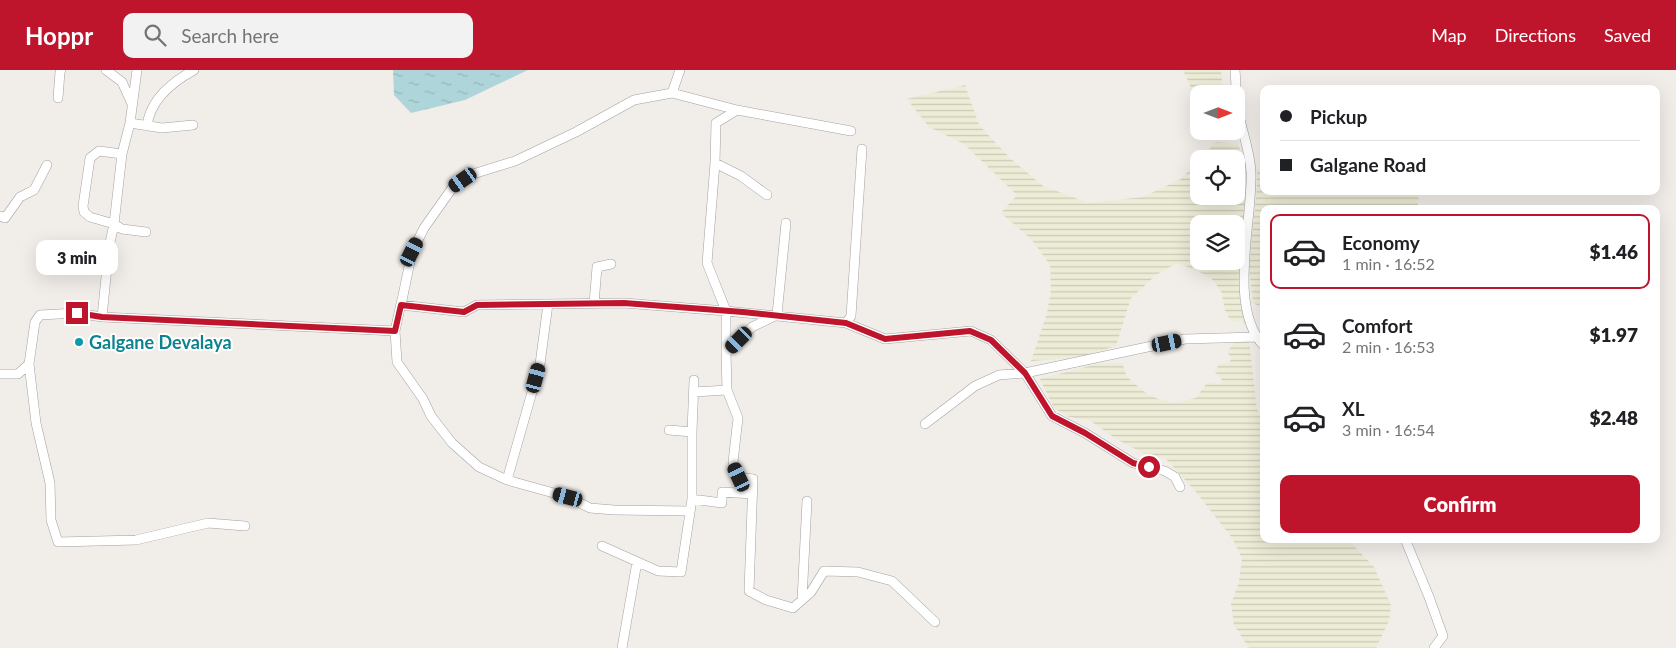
<!DOCTYPE html>
<meta charset="utf-8">
<style>
body{margin:0;font-family:Lato,sans-serif;background:#f2f2f2;color:#202124;height:100vh;display:flex;flex-direction:column;font-size:19px;white-space:nowrap}
*{box-sizing:border-box;margin:0}
p{font-size:16px;color:#757577}
.icon{flex:none;width:28px;height:28px;fill:none;stroke:currentColor;stroke-width:2;stroke-linecap:round;stroke-linejoin:round}
.map{position:relative;flex:1;overflow:hidden}
.panel{position:absolute;left:1260px;top:135px;width:400px;height:338px;display:flex;flex-direction:column;background:#fff;border-radius:10px;box-shadow:0 5px 20px #0002}
.panel>*{flex:none}
.hud{position:absolute;left:1260px;top:15px;width:400px;height:110px;border-radius:10px;box-shadow:0 5px 20px #0002;display:grid;align-content:center;height:110px;padding:0 20px;background:#fff}
.needle{width:32px;rotate:90deg}
.buttons{position:absolute;left:1190px;top:15px;display:grid;gap:10px}
.buttons a{display:grid;place-items:center;width:55px;height:55px;border-radius:10px;background:#fff;box-shadow:0 5px 20px #0002;font-size:25px}
.end{position:absolute;width:22px;height:22px;margin:-11px;border:6px solid #be152c;background:#fff;box-shadow:0 0 0 2px #fff}
.from{border-radius:50%}
.bubble{position:absolute;height:35px;border-radius:10px;background:#fff;box-shadow:0 5px 20px #0002;font-size:16px;font-weight:800;line-height:35px;text-align:center}
.car{position:absolute;width:15px;height:30px;margin:-15px -8px;border-radius:6px;box-shadow:0 0 4px 1px #0007;background:linear-gradient(#222 24%,#8ab4d8 0 40%,#222 0 76%,#8ab4d8 0 86%,#222 0)}
.hud b{display:flex;align-items:center;gap:18px;height:48px;font-size:19px}
.hud b+b{border-top:1px solid #e0e0e0}
.hud i{width:12px;height:12px;background:#202124}
ul{padding:9px 0 0;list-style:none}
li{display:flex;align-items:center;gap:15px;height:75px;margin:0 10px 8px;padding:0 10px;border:2px solid transparent;border-radius:10px}
li div{flex:1}
li b{display:block;font-size:19px}
li em{font-style:normal;font-weight:800}
li.current{border-color:#be152c}
li>.icon{width:45px;height:45px;stroke-width:1.5}
.action{display:flex;gap:10px;margin-top:auto;padding:10px 20px}
.action a{flex:1;height:58px;border-radius:10px;background:#be152c;color:#fff;font-size:20px;font-weight:800;line-height:58px;text-align:center}
header{display:flex;align-items:center;gap:30px;box-sizing:border-box;height:70px;padding:0 25px;background:#be152c;color:#fff}
header strong{font-size:24px}
nav{display:flex;gap:28px;margin-inline-start:auto;font-size:18px}
.search{width:350px;height:45px;background:#f2f2f2;display:flex;align-items:center;gap:12px;box-sizing:border-box;padding:0 18px;border-radius:10px;color:#757577;font-size:19px}
.map>svg:first-child{display:block}
</style>
<header>
<strong>Hoppr</strong>
<div class="search"><svg class="icon" aria-label="search" viewBox="0 0 24 24"><circle cx="10" cy="10" r="6"/><path d="M15 15l6 6"/></svg>Search here</div>
<nav><a>Map</a><a>Directions</a><a>Saved</a></nav>
</header>
<div class="map">
<svg width="1676" height="578" viewBox="0 0 1676 578">
<defs>
<pattern id="farmland-rules" width="6" height="5" patternUnits="userSpaceOnUse" patternTransform="scale(1.25)"><rect width="6" height="5" fill="#edecd7"/><path d="M0 2.5h6" fill="none" stroke="#cbcab8"/></pattern>
<pattern id="water-ripples" width="26" height="14" patternUnits="userSpaceOnUse" patternTransform="scale(1.25)"><rect width="26" height="14" fill="#aed5d9"/><path d="M2 4q2-2 4 0t4 0M15 11q2-2 4 0t4 0" fill="none" stroke="#95b7ba"/></pattern>
</defs>
<rect width="100%" height="100%" fill="#f1ede9"/>
<path fill="url(#farmland-rules)" fill-rule="evenodd" d="M1183 0H1221L1223 24H1199V29L1194 24Z
M965 15 979 55 1011 89 1043 116 1089 133 1143 127 1181 109 1199 90V126H1236V89H1200L1216 72 1238 74 1246 95 1243 178V242L1246 254 1241 251 1234 252 1229 248 1225 240 1221 221 1213 210 1198 201 1177 193 1156 205 1131 228 1116 276 1081 287 1031 291 1047 243 1051 220 1050 195 1031 169 1001 143 1017 125 964 74 929 57 907 29ZM1199 154H1236V191H1199Z
M1257 99 1264 100V121H1299L1300 124 1306 121H1416L1419 130 1417 139H1264V216L1259 236 1253 233 1249 197 1257 117Z
M1236 270 1249 271 1257 339 1264 358V469H1330L1352 474 1374 497 1391 535 1389 551 1376 578H1249L1234 555 1231 534 1239 512 1242 488 1232 468 1196 422 1166 389 1145 384 1118 370 1089 350 1069 347 1054 338 1040 309 1097 294 1122 293 1127 307 1147 324 1161 330 1175 333 1196 328 1207 313 1220 314 1222 310 1215 302 1219 294 1229 292 1232 289 1227 282Z"/>
<path fill="url(#water-ripples)" d="M393 0H528L465 30 411 43 394 25Z"/>
<g fill="none" stroke-linecap="round" stroke-linejoin="round">
<g stroke="#a2a2a2" stroke-width="10">
<path id="minor" d="M106 0 122 12 132 34
M680 0 672 23 634 30 576 62 515 91 473 104 453 117 424 158 412 182 401 235 464 242 477 235 624 233 726 241 846 253 885 269 971 261 991 270 1025 303 1185 269 1255 267
M1235 0C1236 11 1236 23 1237 34 1240 57 1250 79 1251 102 1253 150 1227 238 1264 276
M672 23 737 40
M58 28 60 2 61 0
M130 53 162 58 193 55
M147 56C150 30 172 12 194 0
M122 84 99 81 90 88 83 136 84 142 90 147 114 154 122 159 146 162
M715 93 741 106 767 125
M0 146 5 148 20 127 34 120 47 95
M786 153 777 245 752 257 726 283 727 320 738 348 733 392 739 407 753 409 749 521 766 530 793 538 811 522 824 501 858 502 892 511 935 552
M402 229 395 261 397 292 423 329 431 346 452 373 479 397 507 410 568 427 590 438 614 440 690 441
M594 234 597 197 611 194
M102 247 109 177 114 154 122 84 130 53 137 0
M846 253 851 246 862 79
M726 283V241L707 193 715 93 716 53 737 40 851 61
M29 294 36 353 50 413 51 450 58 472 136 470 208 453 245 456
M0 304H18L29 294 35 252 40 245 77 243 102 247 395 261
M694 322 727 320
M925 354 975 316 999 305 1025 303 1052 346 1085 363 1133 393 1165 401 1175 407 1180 417
M669 360 692 362V429
M692 362 694 310
M507 410 540 294 548 234
M1405 469 1429 527 1443 566 1434 578
M602 476 658 501 681 502 692 429 722 433V422L753 424
M802 530 807 431
M622 578 637 492"/>
</g>
<use href="#minor" stroke="#fff" stroke-width="9"/>
</g>
<g fill="none" stroke-linecap="round" stroke-linejoin="round">
<path stroke="#be152c" stroke-width="6" d="M77 243 102 247 395 261 401 235 464 242 477 235 624 233 743 242 846 253 885 269 970 261 991 270 1025 303 1052 346 1085 363 1133 393 1149 397"/>
</g>
<circle fill="#0f9aa8" stroke="#fff" stroke-width="2" cx="79" cy="272" r="5"/>
<g text-anchor="middle" dominant-baseline="central" stroke-width="4" stroke-linejoin="round" paint-order="stroke">
<g font-size="18" font-weight="bold" fill="#0d838f" stroke="#fff" text-anchor="start">
<text x="89" y="272">Galgane Devalaya</text>
</g>
</g>
</svg>
<div class="buttons">
<a><svg class="needle" viewBox="-14 -14 28 28"><path d="M0-13l5 13h-10z" fill="#e53935"/><path d="M0 13l5-13h-10z" fill="#757577"/></svg></a>
<a><svg class="icon" aria-label="locate" viewBox="0 0 24 24"><circle cx="12" cy="12" r="6"/><path d="M12 2v4M12 18v4M2 12h4M18 12h4"/></svg></a>
<a><svg class="icon" aria-label="layers" viewBox="0 0 24 24"><path d="M12 4l9 5-9 5-9-5zM3 14l9 5 9-5"/></svg></a>
</div>
<i class="end from" style="left:1149px;top:397px"></i>
<i class="end" style="left:77px;top:243px"></i>
<div class="bubble" style="left:36px;top:170px;width:82px">3 min</div>
<i class="car" style="left:463px;top:110px;rotate:235deg"></i>
<i class="car" style="left:412px;top:182px;rotate:27deg"></i>
<i class="car" style="left:739px;top:270px;rotate:225deg"></i>
<i class="car" style="left:1167px;top:273px;rotate:78deg"></i>
<i class="car" style="left:536px;top:308px;rotate:15deg"></i>
<i class="car" style="left:739px;top:407px;rotate:335deg"></i>
<i class="car" style="left:568px;top:427px;rotate:285deg"></i>
<div class="hud">
<b><i class="from"></i>Pickup</b>
<b><i></i>Galgane Road</b>
</div>
<section class="panel">
<ul>
<li class="current"><svg class="icon" aria-label="car" viewBox="0 0 24 24"><path d="M5 17H2v-5l4-1 3-4h7l3 4 3 1v5h-3M9 17h6M6 11h13"/><circle cx="7" cy="17" r="2"/><circle cx="17" cy="17" r="2"/></svg><div><b>Economy</b><p>1 min · 16:52</p></div><em>$1.46</em></li>
<li><svg class="icon" aria-label="car" viewBox="0 0 24 24"><path d="M5 17H2v-5l4-1 3-4h7l3 4 3 1v5h-3M9 17h6M6 11h13"/><circle cx="7" cy="17" r="2"/><circle cx="17" cy="17" r="2"/></svg><div><b>Comfort</b><p>2 min · 16:53</p></div><em>$1.97</em></li>
<li><svg class="icon" aria-label="car" viewBox="0 0 24 24"><path d="M5 17H2v-5l4-1 3-4h7l3 4 3 1v5h-3M9 17h6M6 11h13"/><circle cx="7" cy="17" r="2"/><circle cx="17" cy="17" r="2"/></svg><div><b>XL</b><p>3 min · 16:54</p></div><em>$2.48</em></li>
</ul>
<div class="action"><a>Confirm</a></div>
</section>
</div>
